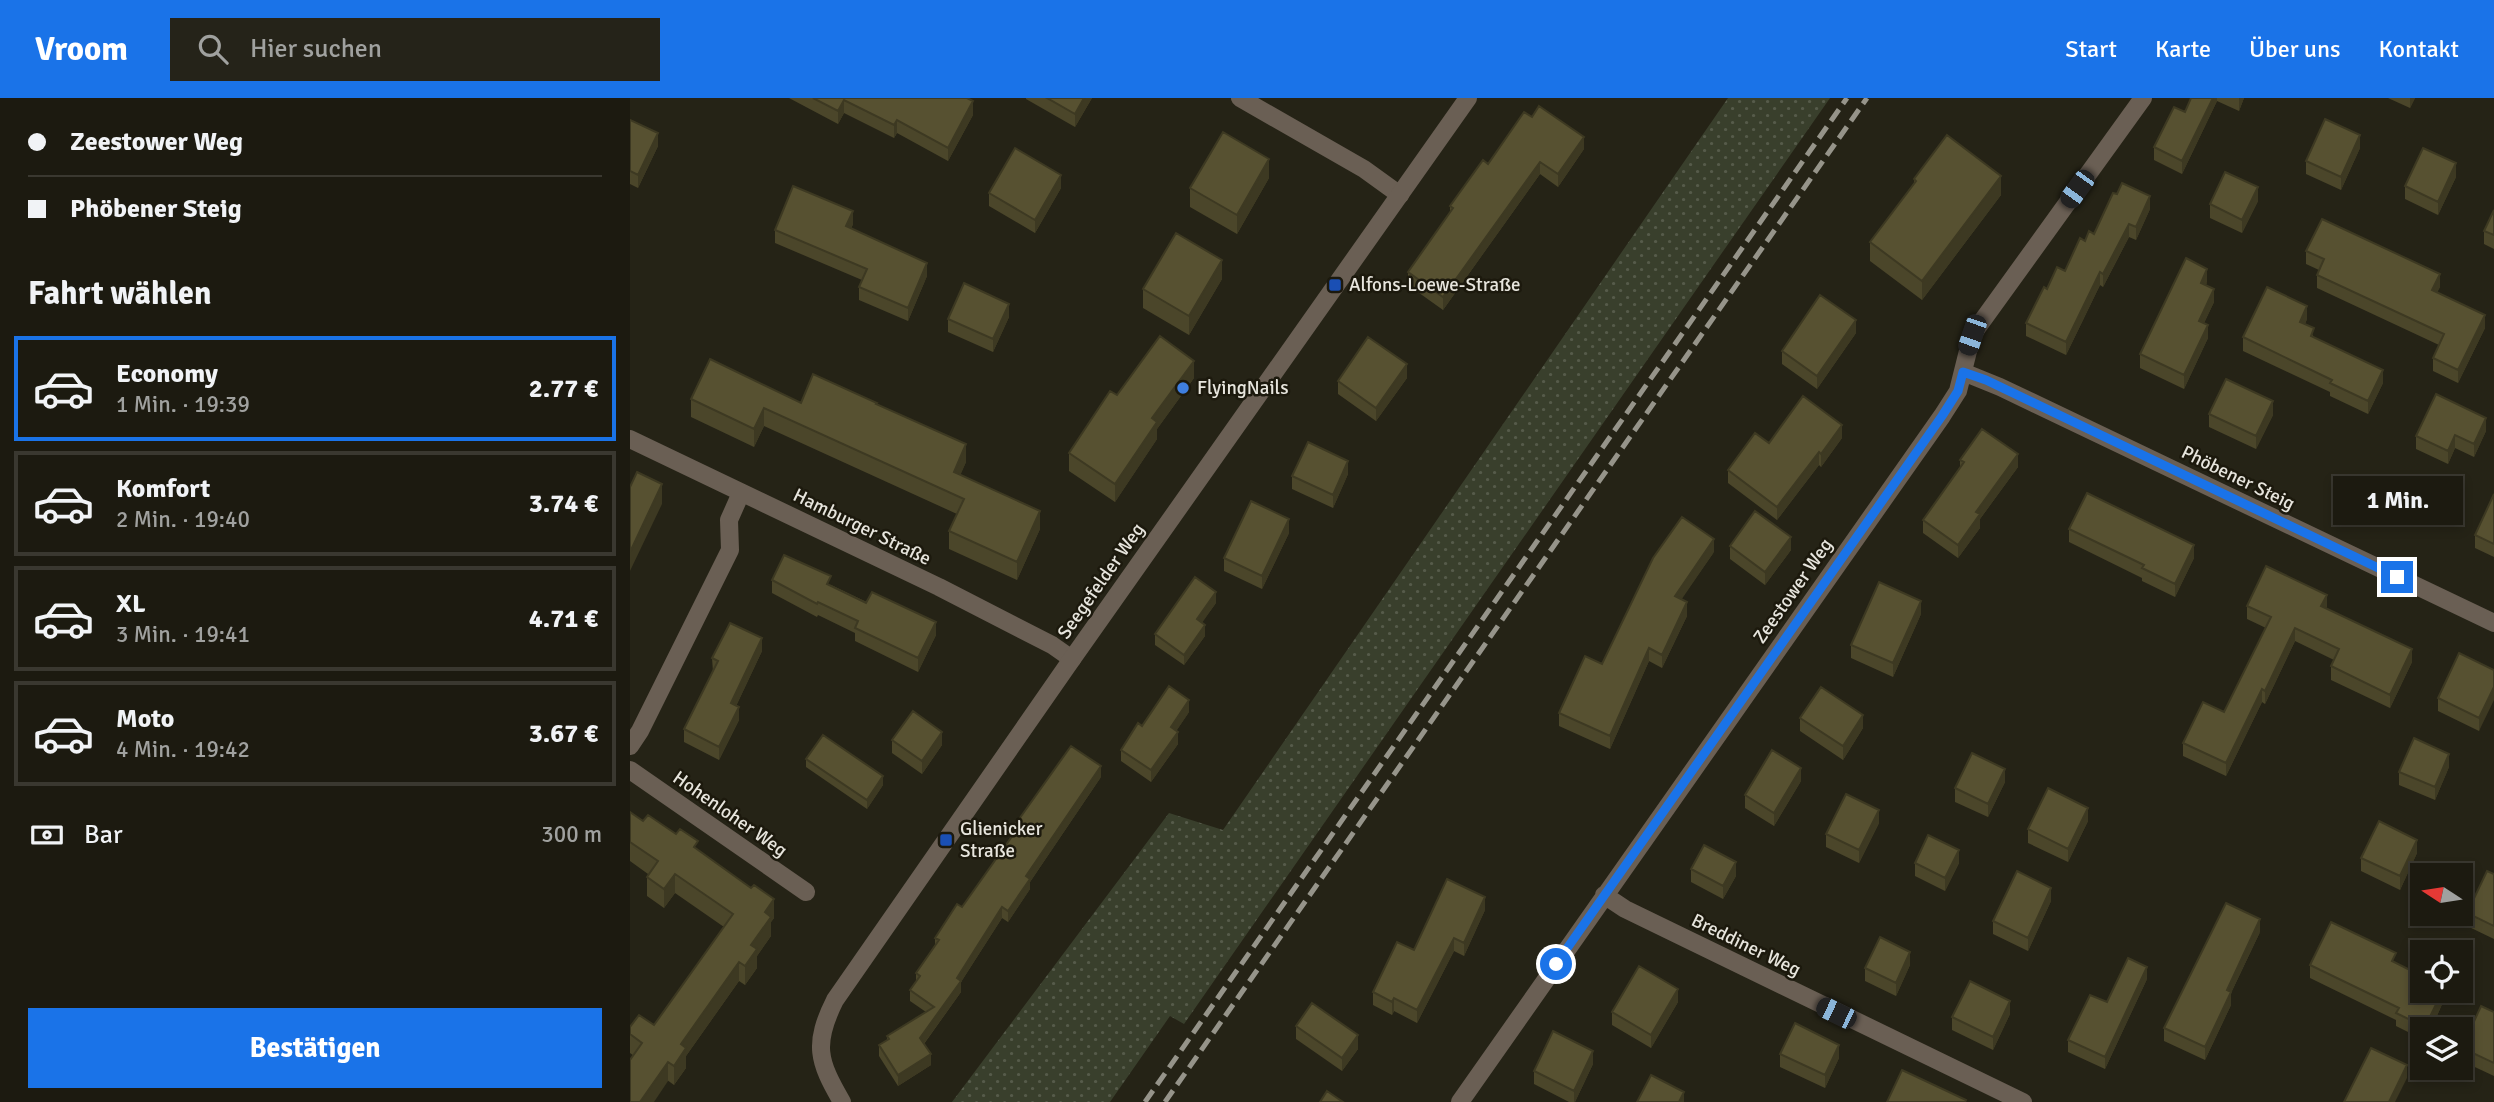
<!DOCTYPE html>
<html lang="de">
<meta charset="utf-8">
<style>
body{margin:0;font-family:Signika,sans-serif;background:#252319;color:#f1f3f6;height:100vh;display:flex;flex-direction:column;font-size:26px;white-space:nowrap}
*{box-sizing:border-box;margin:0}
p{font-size:23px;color:#a0a19f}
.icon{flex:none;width:38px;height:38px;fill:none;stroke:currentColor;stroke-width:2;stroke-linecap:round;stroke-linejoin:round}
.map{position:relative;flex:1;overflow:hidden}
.side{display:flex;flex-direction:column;background:#1c1a10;width:630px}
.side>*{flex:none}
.guide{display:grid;align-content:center;height:154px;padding:0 28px;background:#1c1a10}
.needle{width:46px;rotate:282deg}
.buttons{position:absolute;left:1780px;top:765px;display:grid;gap:14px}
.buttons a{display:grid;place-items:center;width:63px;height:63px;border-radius:0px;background:#1c1a10;box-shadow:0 4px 10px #0003,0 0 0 2px #3a3830;font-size:35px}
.end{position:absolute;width:32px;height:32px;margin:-16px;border:9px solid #1a73e8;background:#fff;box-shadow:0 0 0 4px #fff}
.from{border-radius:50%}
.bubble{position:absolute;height:49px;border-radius:0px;background:#1c1a10;box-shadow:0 4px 10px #0003,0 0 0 2px #3a3830;font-size:23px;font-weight:800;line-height:49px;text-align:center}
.car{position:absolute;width:21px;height:42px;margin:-21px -10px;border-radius:9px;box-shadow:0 0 5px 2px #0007;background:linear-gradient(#222 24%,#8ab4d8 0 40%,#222 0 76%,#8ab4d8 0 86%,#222 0)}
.guide b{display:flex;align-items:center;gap:24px;height:66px;font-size:26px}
.guide b+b{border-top:2px solid #3a3830}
.guide i{width:18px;height:18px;background:#f1f3f6}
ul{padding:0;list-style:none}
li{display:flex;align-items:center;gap:21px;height:105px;margin:0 14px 10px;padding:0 14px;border:4px solid #3a3830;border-radius:0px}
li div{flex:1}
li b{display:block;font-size:26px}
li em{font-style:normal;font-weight:800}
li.on{border-color:#1a73e8}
li>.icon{width:63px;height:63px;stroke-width:1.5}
h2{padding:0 28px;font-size:32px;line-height:84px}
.pay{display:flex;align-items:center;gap:18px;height:77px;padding:0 28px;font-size:26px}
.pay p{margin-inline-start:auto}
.cta{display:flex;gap:14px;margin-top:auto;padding:14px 28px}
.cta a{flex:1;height:80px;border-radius:0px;background:#1a73e8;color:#fff;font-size:28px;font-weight:800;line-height:80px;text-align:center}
header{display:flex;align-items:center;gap:42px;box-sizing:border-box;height:98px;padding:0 35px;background:#1a73e8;color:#fff}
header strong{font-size:33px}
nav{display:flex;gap:38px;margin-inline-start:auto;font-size:24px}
.search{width:490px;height:63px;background:#252319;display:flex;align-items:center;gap:18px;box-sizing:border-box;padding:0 24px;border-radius:0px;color:#a0a19f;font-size:26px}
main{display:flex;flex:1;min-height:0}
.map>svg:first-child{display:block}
</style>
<header>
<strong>Vroom</strong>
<div class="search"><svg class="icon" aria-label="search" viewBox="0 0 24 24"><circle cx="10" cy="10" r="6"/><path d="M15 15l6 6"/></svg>Hier suchen</div>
<nav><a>Start</a><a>Karte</a><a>Über uns</a><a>Kontakt</a></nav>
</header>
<main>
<section class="side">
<div class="guide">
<b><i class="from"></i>Zeestower Weg</b>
<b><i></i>Phöbener Steig</b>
</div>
<h2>Fahrt wählen</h2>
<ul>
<li class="on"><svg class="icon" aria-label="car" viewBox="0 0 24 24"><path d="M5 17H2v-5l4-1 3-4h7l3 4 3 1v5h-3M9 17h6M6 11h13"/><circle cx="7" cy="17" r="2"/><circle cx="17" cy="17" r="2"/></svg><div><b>Economy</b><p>1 Min. · 19:39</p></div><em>2.77 €</em></li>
<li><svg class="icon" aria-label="car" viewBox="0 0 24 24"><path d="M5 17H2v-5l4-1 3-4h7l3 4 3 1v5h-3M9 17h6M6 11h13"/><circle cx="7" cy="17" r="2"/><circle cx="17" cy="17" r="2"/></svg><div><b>Komfort</b><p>2 Min. · 19:40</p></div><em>3.74 €</em></li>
<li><svg class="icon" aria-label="car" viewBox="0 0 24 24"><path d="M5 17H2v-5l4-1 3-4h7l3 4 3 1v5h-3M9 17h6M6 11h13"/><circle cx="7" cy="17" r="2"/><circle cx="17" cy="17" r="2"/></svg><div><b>XL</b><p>3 Min. · 19:41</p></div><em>4.71 €</em></li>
<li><svg class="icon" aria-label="car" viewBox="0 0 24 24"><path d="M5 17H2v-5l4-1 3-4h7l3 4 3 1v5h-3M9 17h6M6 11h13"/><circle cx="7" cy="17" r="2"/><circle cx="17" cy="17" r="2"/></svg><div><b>Moto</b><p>4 Min. · 19:42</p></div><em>3.67 €</em></li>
</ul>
<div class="pay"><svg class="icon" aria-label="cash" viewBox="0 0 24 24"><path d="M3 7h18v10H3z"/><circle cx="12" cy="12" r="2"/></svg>Bar<p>300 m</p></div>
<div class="cta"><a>Bestätigen</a></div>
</section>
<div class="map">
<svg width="1864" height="1004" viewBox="0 0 1864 1004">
<defs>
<pattern id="grass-dots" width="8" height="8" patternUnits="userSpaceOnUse" patternTransform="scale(1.75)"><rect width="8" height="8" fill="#393f2c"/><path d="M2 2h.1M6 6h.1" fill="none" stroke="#565b4a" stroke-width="1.8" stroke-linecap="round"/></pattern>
</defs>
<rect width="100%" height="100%" fill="#252316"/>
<path fill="url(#grass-dots)" d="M1098 0H1200L554 926 540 918 480 1004H322L539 715 593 732Z"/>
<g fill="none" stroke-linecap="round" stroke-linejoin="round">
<path stroke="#6a5f54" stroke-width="18" d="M610 0 734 71 770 97
M1333 274 1370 289 1864 525
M0 341 309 489 422 547 442 561
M0 648 10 633 100 452 99 422 111 395
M0 672 176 794
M974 797 995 811 1393 1004
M830 1004 1312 318 1328 293 1342 237 1513 0"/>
<path stroke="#6a5f54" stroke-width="18" d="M212 1004C188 963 183 946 205 902L442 561 838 0"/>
<path stroke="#96948a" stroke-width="5" stroke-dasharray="14 7" stroke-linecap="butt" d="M515 1004 1217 0
M535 1004 1237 0"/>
</g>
<path fill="#4b462a" d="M159 0H337L343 17 318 63 267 35 264 40 214 15 208 26Z
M396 0H462L445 29 396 1Z
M1561 0H1614L1609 13 1587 3 1552 76 1524 62V49L1555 14Z
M1758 0H1785L1780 10Z
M0 22 28 48 8 90 0 86Z
M1730 50 1711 92 1676 76V63Z
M954 51 928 89 910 76 813 212 778 187V174L820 115V108L858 66Z
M1826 79 1808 117 1775 101V88Z
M639 80 607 136 560 109V90Z
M1284 81 1371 97 1292 202 1240 163V144L1284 85Z
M431 90 405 135 359 108V95Z
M1628 103 1612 135 1580 120V106Z
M1520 111 1506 142 1499 139 1473 189 1470 187 1436 257 1396 238V225L1417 191 1435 173 1455 143 1464 136Z
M1864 112V151L1854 146V133Z
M223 126 221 131 297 178 278 223 229 202V189L232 182 145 145V132Z
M1676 153 1810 189 1807 194 1855 230 1828 285 1803 273V260L1809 247 1687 190V177L1689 172 1676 166Z
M592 181 559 237 513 210V191Z
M1577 184 1576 187 1584 204 1574 225 1578 240 1554 291 1510 270V256Z
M379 219 363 254 318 234V221Z
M1677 221 1675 226 1684 239 1753 285 1738 316 1700 298V294L1613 253V239Z
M1226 235 1187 291 1152 266V253Z
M564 280 527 331V341L485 404 439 373V355L487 297Z
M777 280 746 323 708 296V283Z
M61 301 247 307 336 364 330 377 410 431 387 482 319 451V433L327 416 134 328 124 349 61 319Z
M1579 316 1643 317 1626 351 1579 329Z
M1856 333 1844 359 1825 350 1818 366 1786 351V338Z
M1212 340 1191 369 1189 367 1147 422 1098 385V372L1139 345Z
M1330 362 1388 369 1350 421V430L1328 460 1293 435V422L1330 369Z
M718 376 703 410 662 391V378Z
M1864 396V459L1845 450V437Z
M1439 431 1564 460 1545 499 1512 483V480L1439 444Z
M659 435 632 491 594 473V460Z
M1100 448 1161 452 1135 487 1100 461Z
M1084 454 1051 501 1057 518 1032 570 1019 563 980 651 929 628V615L972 566Z
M142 482 201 487 306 537 288 574 225 543V535L188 517 187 519 142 495Z
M586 505 572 524 575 538 554 567 525 547V536Z
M1617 508 1697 510 1782 564 1760 610 1701 582V568L1704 562 1665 543 1635 606 1632 604 1596 678 1553 658V645L1594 614 1636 530 1617 521Z
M1291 516 1263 579 1221 560V547Z
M132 553 106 608 109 622 89 662 54 644V631L83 574 82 560Z
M1864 572 1849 633 1808 613V600Z
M559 614 546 633 548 646 521 684 491 663V652L512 628Z
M1170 620 1233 630 1213 662 1170 633Z
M262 642 312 647 292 676 262 655Z
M176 661 253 687 237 711 176 669Z
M1819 669 1805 702 1769 687V674Z
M471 679 400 784V791L378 824 372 820 331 884V894L294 946 301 967 268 988 249 958V947L257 942V938L296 914 280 903V892L286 883V875L305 847V840L332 809 382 738V731Z
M1171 683 1144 728 1115 710V697Z
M1375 684 1358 719 1325 704V690Z
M0 714 13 723 68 752 144 820 141 824V838L127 858V870L115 887 109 883 56 958V970L44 987 0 955V929L24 927 94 829 45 795 34 810 17 798V779L18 776 0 763Z
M1458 723 1438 764 1398 745V731Z
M1249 725 1229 765 1196 749V736Z
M1787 755 1770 792 1731 773V760Z
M1285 765H1329L1315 793 1285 778Z
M1061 771 1106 778 1093 801 1061 784Z
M1864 776V841L1837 828V815Z
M1421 803 1398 853 1363 836V823Z
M855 812 834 858 824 853 787 925 764 913 762 917 743 907V894L784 852Z
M1630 834 1601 895V907L1575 962 1534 943V930Z
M1766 865 1814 892V902L1801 931H1792V941L1766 928V922L1680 880V867Z
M1280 867 1266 898 1235 883V870Z
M1517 881 1475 971 1438 954V942L1477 904Z
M1048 904 1021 950 982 927V914Z
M1864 914V978L1832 963V950Z
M1380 916 1363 952 1322 932V919Z
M666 928 728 951 712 973 666 941Z
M1150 956 1209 960 1195 990 1150 969Z
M963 966 945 1004H939L904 986V973Z"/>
<path fill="#3d3922" d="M454 0H462L445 29V16Z
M1583 0H1587V3L1552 76V63Z
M1609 0H1614L1609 13Z
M1780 0H1785L1780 10Z
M214 2V15L208 26V13Z
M343 3V17L318 63V50Z
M267 22V35L264 40V27Z
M28 35V48L8 90V77Z
M1730 37V50L1711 92V79Z
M954 39V51L928 89V76Z
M639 61V80L607 136V117Z
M910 64V76L813 212V199Z
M1826 65V79L1808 117V104Z
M431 77V90L405 135V122Z
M1371 78V97L1292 202V183Z
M1628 89V103L1612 135V122Z
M1520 98V111L1506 142V129Z
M223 113V126L216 142V128Z
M1499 126V139L1473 189V176Z
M592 162V181L559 237V218Z
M297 165V178L278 223V210Z
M1577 171V184L1571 198V185Z
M1470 174V187L1436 257V244Z
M1810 176V189L1802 205V192Z
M1584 191V204L1569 236V223Z
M379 206V219L363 254V241Z
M1677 208V221L1670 237V224Z
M1855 217V230L1828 285V272Z
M1226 222V235L1187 291V278Z
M1578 227V240L1554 291V277Z
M564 263V280L527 331V341L485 404V386L522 320Z
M777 266V280L746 323V310Z
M1753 272V285L1738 316V303Z
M1643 303V317L1626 351V338Z
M134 310V328L124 349V331Z
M1856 320V333L1844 359V346Z
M1212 327V340L1191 369V356Z
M1825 337V350L1818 366V353Z
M336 346V364L324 392V374Z
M1189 354V367L1147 422V409Z
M1388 356V369L1350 421V430L1328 460V447L1346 414Z
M718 363V376L703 410V397Z
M32 386V406L0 473V454Z
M410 413V431L387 482V464Z
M659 421V435L632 491V478Z
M1161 439V452L1135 487V474Z
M1084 441V454L1045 511V498Z
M1564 447V460L1545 499V486Z
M586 494V505L567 532V521Z
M1697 497V510L1691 508Z
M1291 503V516L1263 579V565Z
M1057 504V518L1032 570V557Z
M306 524V537L288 574V560Z
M575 527V538L554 567V557Z
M1665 530V543L1635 606V593Z
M132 540V553L101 619V605Z
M1019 550V563L980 651V638Z
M1782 551V564L1760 610V597Z
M1864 589V602L1849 633V620Z
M1632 591V604L1596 678V665Z
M559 602V614L541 641V629Z
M109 609V622L89 662V649Z
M1233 617V630L1213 662V648Z
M312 634V647L292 676V663Z
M548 634V646L521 684V672Z
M1819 656V669L1805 702V689Z
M471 668V679L400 784V791L378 824V813L396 778Z
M1171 670V683L1144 728V715Z
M1375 671V684L1358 719V706Z
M253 678V687L237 711V702Z
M1458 710V723L1438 764V751Z
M1249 712V725L1229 765V752Z
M1787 742V755L1770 792V778Z
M1329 752V765L1315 793V780Z
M1106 764V778L1093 801V788Z
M45 776V795L34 810V791Z
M1421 790V803L1398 853V840Z
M855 799V812L834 858V845Z
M144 801V820L141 824V838L127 858V870L115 887V868L121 847 135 814Z
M372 809V820L331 884V894L290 951V940Z
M1630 821V834L1601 895V907L1575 962V949L1597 892Z
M824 840V853L787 925V912Z
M1280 854V867L1266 898V885Z
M109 864V883L56 958V970L44 987V968L51 946Z
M1517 869V881L1475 971V959Z
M1048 891V904L1021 950V937Z
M1813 892H1814V902L1801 931H1795Z
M764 900V913L762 917V904Z
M1380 903V916L1363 952V939Z
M728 937V951L712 973V960Z
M1209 947V960L1195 990V977Z
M963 953V966L945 1004H944V993Z
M301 956V967L268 988V977Z
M38 964V983L24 1004H10Z
M1777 967V980L1765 1004H1759Z
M1054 994V1004H1049Z"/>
<path fill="#575131" stroke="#3d3922" stroke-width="2" d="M183 0H337L343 3 318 50 267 22 264 27 214 2 208 13Z
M417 0H454L445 16Z
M1561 0H1583L1552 63 1524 49 1544 9 1555 14Z
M909 8 954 39 928 76 910 64 813 199 778 174 823 110 820 108 853 62 858 66 894 14 902 19Z
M1695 21 1730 37 1711 79 1676 63Z
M0 22 28 35 8 77 0 73Z
M593 34 639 61 607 117 560 90Z
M1317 37 1371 78 1292 183 1240 144 1286 83 1284 81Z
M385 50 431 77 405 122 359 95Z
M1793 50 1826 65 1808 104 1775 88Z
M1595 74 1628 89 1612 122 1580 106Z
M1492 85 1520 98 1506 129 1499 126 1473 176 1470 174 1436 244 1396 225 1414 189 1417 191 1427 169 1435 173 1450 140 1455 143 1459 133 1464 136 1483 95 1487 96Z
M163 88 223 113 216 128 297 165 278 210 229 189 237 171 145 132Z
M1864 112V137L1854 133Z
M1692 121 1810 176 1802 192 1855 217 1828 272 1803 260 1814 236 1687 177 1694 161 1676 153Z
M546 135 592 162 559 218 513 191Z
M1556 160 1577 171 1571 185 1584 191 1569 223 1578 227 1554 277 1510 256Z
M334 185 379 206 363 241 318 221Z
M1637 189 1677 208 1670 224 1684 230 1681 238 1753 272 1738 303 1700 285 1702 282 1613 239Z
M1190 197 1226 222 1187 278 1152 253Z
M530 238 564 263 522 320 527 324 485 386 439 355 480 293 487 297Z
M738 239 777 266 746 310 708 283Z
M80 261 171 305 183 276 247 305 246 306 336 346 324 374 410 413 387 464 319 433 334 401 134 310 124 331 61 301Z
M1596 281 1643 303 1626 338 1579 316Z
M1806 296 1856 320 1844 346 1825 337 1818 353 1786 338Z
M1173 298 1212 327 1191 356 1189 354 1147 409 1098 372 1125 335 1139 345Z
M1352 331 1388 356 1346 414 1350 416 1328 447 1293 422 1334 364 1330 362Z
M678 344 718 363 703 397 662 378Z
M7 374 32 386 0 454V389Z
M1457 395 1564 447 1545 486 1512 470 1514 467 1439 431Z
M1864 396V446L1845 437Z
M621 403 659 421 632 478 594 460Z
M1125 413 1161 439 1135 474 1100 448Z
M1052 419 1084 441 1045 498 1057 504 1032 557 1019 550 980 638 929 615 955 558 972 566 1023 460Z
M154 457 201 478 197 486 236 505 242 494 306 524 288 560 225 530 228 523 188 504 187 506 142 482Z
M1636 468 1697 497 1691 508 1782 551 1760 597 1701 568 1709 551 1665 530 1635 593 1632 591 1596 665 1553 645 1573 604 1594 614 1641 519 1617 508Z
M565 479 586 494 567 521 575 527 554 557 525 536Z
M1249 484 1291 503 1263 565 1221 547Z
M100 525 132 540 101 605 109 609 89 649 54 631 88 563 82 560Z
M1829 555 1864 572V589L1849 620 1808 600Z
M539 588 559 602 541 629 548 634 521 672 491 652 508 625 512 628Z
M1191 589 1233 617 1213 648 1170 620Z
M283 613 312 634 292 663 262 642Z
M193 637 253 678 237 702 176 661Z
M1784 640 1819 656 1805 689 1769 674Z
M441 648 471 668 396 778 400 781 378 813 372 809 327 880 331 883 290 940 301 956 268 977 249 947 259 941 257 938 304 909 280 892 290 878 286 875 309 842 305 840 327 806 332 809 385 734 382 731Z
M1142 652 1171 670 1144 715 1115 697Z
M1342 655 1375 671 1358 706 1325 690Z
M1418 690 1458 710 1438 751 1398 731Z
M1216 696 1249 712 1229 752 1196 736Z
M0 714 13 723 18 717 46 736 50 731 68 743 64 749 121 790 124 787 144 801 135 814 141 819 121 847 127 851 115 868 109 864 51 946 56 950 44 968 38 964 10 1004H0V962L12 945 0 936V929L9 917 24 927 103 816 45 776 34 791 17 779 28 763 0 744Z
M1749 723 1787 742 1770 778 1731 760Z
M1298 737 1329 752 1315 780 1285 765Z
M1074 747 1106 764 1093 788 1061 771Z
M1387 773 1421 790 1398 840 1363 823Z
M1857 773 1864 776V828L1837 815Z
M817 781 855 799 834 845 824 840 787 912 764 900 762 904 743 894 767 844 784 852Z
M1596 805 1630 821 1597 892 1601 894 1575 949 1534 930Z
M1701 824 1766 855 1762 863 1792 878V892H1813L1795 929 1766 915 1769 910 1680 867Z
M1250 839 1280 854 1266 885 1235 870Z
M1498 860 1517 869 1475 959 1438 942 1460 897 1477 904Z
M1009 868 1048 891 1021 937 982 914Z
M1340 883 1380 903 1363 939 1322 919Z
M682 905 728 937 712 960 666 928Z
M1851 908 1864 914V965L1832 950Z
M1165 925 1209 947 1195 977 1150 956Z
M923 933 963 953 944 993 904 973Z
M1741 950 1777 967 1759 1004H1714Z
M1272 972 1336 1002 1335 1004H1257Z
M1021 977 1054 994 1049 1004H1007Z
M697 993 713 1004H690Z"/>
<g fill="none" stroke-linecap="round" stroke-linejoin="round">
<path stroke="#1a73e8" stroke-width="9" d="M926 866 1312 318 1328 293 1333 274 1356 282 1767 479"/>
</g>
<g fill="#1a4fb4" stroke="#1c190d" stroke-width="2.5">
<rect x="698" y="180" width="14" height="14" rx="3.5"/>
<rect x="309" y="735" width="14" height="14" rx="3.5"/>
</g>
<circle fill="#3f7fe0" stroke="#1c190d" stroke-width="2.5" cx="553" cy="290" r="7"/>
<g text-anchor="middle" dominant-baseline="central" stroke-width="5" stroke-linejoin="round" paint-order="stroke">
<g font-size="19" fill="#e7e5dd" stroke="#1c190d" text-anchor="start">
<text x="719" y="187">Alfons-Loewe-Straße</text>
<text x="567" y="290">FlyingNails</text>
<text x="330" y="731">Glienicker<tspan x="330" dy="22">Straße</tspan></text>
</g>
<g font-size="19" fill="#e7e5dd" stroke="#1c190d">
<text transform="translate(1608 380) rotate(26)">Phöbener Steig</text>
<text transform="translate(232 429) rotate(26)">Hamburger Straße</text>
<text transform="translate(471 483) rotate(-55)">Seegefelder Weg</text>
<text transform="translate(1163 493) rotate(-55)">Zeestower Weg</text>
<text transform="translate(100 716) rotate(35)">Hohenloher Weg</text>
<text transform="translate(1116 847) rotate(26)">Breddiner Weg</text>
</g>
</g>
</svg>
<div class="buttons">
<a><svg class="needle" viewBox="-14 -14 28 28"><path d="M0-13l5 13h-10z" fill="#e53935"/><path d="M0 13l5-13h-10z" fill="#a0a19f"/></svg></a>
<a><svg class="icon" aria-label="locate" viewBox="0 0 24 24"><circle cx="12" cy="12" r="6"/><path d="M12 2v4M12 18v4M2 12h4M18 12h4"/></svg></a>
<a><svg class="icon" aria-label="layers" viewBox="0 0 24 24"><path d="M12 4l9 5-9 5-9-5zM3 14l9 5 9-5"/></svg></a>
</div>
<i class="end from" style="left:926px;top:866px"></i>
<i class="end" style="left:1767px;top:479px"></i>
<div class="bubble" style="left:1703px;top:378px;width:130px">1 Min.</div>
<i class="car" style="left:1447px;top:91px;rotate:216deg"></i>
<i class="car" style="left:1342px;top:237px;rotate:199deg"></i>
<i class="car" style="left:1206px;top:915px;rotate:296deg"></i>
</div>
</main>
